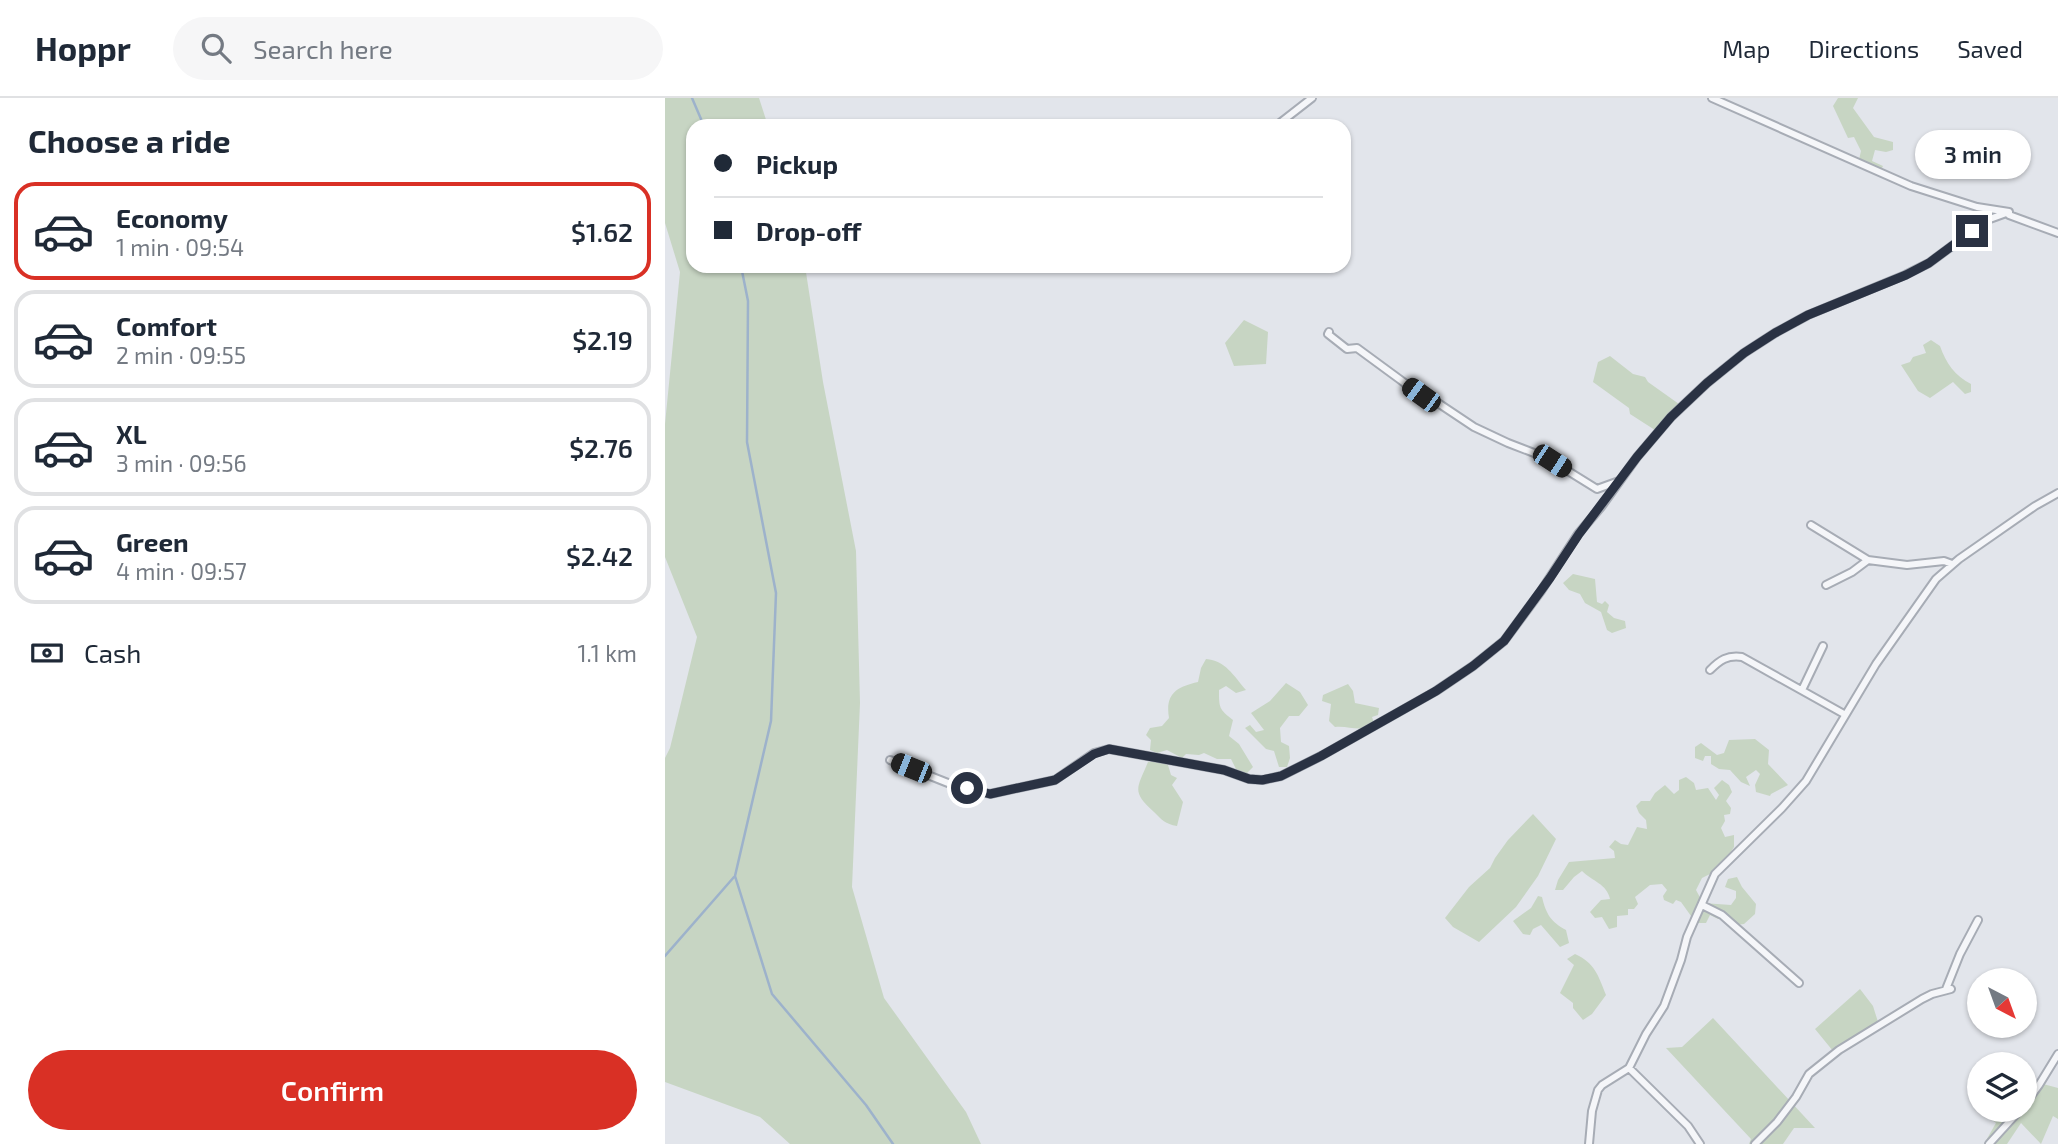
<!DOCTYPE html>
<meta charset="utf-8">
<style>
body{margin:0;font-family:"Exo 2",sans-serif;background:#f6f6f7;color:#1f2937;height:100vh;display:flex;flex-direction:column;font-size:26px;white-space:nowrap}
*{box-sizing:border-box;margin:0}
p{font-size:23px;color:#747a83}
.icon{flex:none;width:38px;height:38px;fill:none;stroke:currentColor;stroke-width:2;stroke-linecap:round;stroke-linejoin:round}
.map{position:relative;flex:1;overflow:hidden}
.sheet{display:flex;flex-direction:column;background:#fff;width:665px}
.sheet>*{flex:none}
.top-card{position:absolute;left:21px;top:21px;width:665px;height:154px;border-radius:21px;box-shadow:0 2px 5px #0004;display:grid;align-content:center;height:154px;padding:0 28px;background:#fff}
.needle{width:46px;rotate:139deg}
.tools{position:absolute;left:1302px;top:870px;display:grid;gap:14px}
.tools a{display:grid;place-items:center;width:70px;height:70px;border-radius:50%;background:#fff;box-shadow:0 2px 5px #0004;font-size:35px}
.end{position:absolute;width:32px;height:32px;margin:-16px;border:9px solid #2a3243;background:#fff;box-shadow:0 0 0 4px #fff}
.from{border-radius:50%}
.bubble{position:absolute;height:49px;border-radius:24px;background:#fff;box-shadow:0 2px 5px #0004;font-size:23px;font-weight:600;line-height:49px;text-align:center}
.car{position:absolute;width:21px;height:42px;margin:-21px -10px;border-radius:9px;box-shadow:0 0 5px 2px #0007;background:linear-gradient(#222 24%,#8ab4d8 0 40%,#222 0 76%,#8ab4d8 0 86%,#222 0)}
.top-card b{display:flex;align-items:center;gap:24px;height:66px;font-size:26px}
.top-card b+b{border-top:2px solid #e0e1e3}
.top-card i{width:18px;height:18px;background:#1f2937}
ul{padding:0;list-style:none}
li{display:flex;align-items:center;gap:21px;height:98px;margin:0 14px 10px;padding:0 14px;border:4px solid #e0e1e3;border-radius:21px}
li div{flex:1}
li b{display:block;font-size:26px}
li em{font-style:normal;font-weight:600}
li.on{border-color:#d93025}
li>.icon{width:63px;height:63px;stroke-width:1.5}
h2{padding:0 28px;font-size:32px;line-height:84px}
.pay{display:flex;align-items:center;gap:18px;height:77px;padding:0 28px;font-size:26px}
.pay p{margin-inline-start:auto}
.action{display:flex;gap:14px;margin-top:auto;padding:14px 28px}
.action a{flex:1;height:80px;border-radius:42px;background:#d93025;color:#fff;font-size:28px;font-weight:600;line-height:80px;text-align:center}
header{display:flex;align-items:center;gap:42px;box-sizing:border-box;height:98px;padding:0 35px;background:#fff;border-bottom:2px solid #e0e1e3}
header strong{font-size:33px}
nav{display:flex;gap:38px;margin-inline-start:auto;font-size:24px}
.search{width:490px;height:63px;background:#f6f6f7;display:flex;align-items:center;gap:18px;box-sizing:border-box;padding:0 24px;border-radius:38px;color:#747a83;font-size:26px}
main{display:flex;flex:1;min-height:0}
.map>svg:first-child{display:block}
</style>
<header>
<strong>Hoppr</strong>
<div class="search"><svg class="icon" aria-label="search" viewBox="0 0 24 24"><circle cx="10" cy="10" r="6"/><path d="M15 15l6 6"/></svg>Search here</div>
<nav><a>Map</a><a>Directions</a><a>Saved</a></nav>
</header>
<main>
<section class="sheet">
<h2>Choose a ride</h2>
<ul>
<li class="on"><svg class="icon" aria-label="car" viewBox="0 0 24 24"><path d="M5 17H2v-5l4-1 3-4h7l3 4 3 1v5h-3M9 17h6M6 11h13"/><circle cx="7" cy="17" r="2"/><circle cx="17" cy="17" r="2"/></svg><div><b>Economy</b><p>1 min · 09:54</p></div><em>$1.62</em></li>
<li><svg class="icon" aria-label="car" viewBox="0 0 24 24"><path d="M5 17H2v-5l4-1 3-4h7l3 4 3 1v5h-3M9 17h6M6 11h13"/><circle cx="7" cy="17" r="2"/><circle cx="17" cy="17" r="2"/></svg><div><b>Comfort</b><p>2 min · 09:55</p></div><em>$2.19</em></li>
<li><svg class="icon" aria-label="car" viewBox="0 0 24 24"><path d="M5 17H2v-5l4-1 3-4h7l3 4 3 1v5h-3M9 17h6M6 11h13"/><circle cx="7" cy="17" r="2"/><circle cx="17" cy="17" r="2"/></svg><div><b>XL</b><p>3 min · 09:56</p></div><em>$2.76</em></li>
<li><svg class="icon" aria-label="car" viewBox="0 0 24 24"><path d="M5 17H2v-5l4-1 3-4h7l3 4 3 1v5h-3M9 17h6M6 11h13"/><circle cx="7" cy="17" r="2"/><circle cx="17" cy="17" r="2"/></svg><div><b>Green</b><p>4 min · 09:57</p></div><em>$2.42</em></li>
</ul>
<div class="pay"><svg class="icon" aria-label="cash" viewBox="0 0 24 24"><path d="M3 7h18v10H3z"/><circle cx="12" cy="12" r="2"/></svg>Cash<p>1.1 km</p></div>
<div class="action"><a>Confirm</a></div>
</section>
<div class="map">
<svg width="1393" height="1046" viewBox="0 0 1393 1046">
<rect width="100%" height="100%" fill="#e2e5eb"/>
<path fill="#c7d5c3" d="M0 0H94L103 28H28V168H140L158 284 191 453 195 605 187 789 219 900 301 1014 316 1046H125L95 1019 0 984V660L5 650 32 539 0 459V326L15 174 0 125Z
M1173 0H1193L1188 10 1209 39 1228 44V52L1221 54 1210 52 1207 63 1218 68 1215 74 1193 66 1196 53 1189 39 1183 40 1168 8Z
M579 222 603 234 601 266 569 268 560 245Z
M1266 242 1275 248C1281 265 1290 278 1306 286V294L1300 296 1288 284 1265 300 1253 293 1236 267 1245 264 1248 259 1261 255 1258 247Z
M945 258 968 276 980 279 983 284 1014 306 993 334 965 316 964 310 928 284 933 264Z
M908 476 930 481 932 504 937 506 940 503 944 507 942 514 949 520 960 523 961 530 947 535 942 532 936 514 920 505 915 496 904 492 898 485Z
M541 561C561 563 568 577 581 592L571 595 561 588 554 592C554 610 554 611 568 622L564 638 574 646 588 669 581 676 571 671 566 661H552L539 655 534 657 521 656 517 660 502 652 492 655 485 652 486 642 481 637 485 630 497 628 504 620C500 596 511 589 533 584L536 570Z
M621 585 635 594 643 607 634 618H624L615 630 616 644 624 648 625 660 622 669H614L609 653 601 651 580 630 585 627 591 634 599 632 586 615 605 603Z
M683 586 688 593 690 605 714 610 713 617 707 619 709 625C697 636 684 627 670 629L664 623 666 606 657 603 658 597Z
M1090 641 1104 652 1103 666 1123 687 1106 696 1105 698 1091 694 1090 687 1095 676 1091 672 1081 679 1085 688 1076 684 1065 672 1054 671 1046 666V658H1040L1038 663 1030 660V649L1036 645 1052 657 1059 655 1064 642Z
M483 664H497L503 667 506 677 512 680 507 687 518 704 512 728C500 726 497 722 489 714 466 693 472 691 483 664Z
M1021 679 1029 685 1031 692 1043 690 1051 702 1054 697 1049 690 1057 682 1064 687 1067 694 1061 703 1066 710 1065 716 1059 717 1060 723 1056 730 1060 739 1069 737V749L1058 766 1051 773 1037 780 1031 792 1038 805 1066 807 1071 800V793L1060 789 1063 781 1072 779 1077 789 1091 806 1090 816 1079 826 1070 827 1063 819 1053 821 1045 817 1041 825H1031L1016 804 1011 802 1008 806 999 802 998 798 1002 792 997 786 985 787 970 799 973 806 969 811H963V817L952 818V829L944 831 937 819 930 820 925 814 936 802 945 801C942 786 927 783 917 773L909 779 898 792H890L893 782 904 764 950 760 949 753 944 749 950 742 956 746 963 747 972 729 982 731 981 722 974 715 971 708 976 703H985L990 695 1000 687 1009 696 1014 692V682Z
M868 716 891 741 873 778 851 809 814 844 788 829 780 820 804 789 825 770 830 760 843 742Z
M873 798 877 799C881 816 886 824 901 832L904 845 895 849 876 827 868 831 865 837 858 836 848 823 866 810Z
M910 856C930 865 933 877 941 897L927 916 918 922 908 910V905L895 895 909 867 902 861Z
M1195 891 1208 908 1213 924 1168 953 1150 931Z
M1048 920 1150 1030H1129L1118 1046H1084L1086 1041 1001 950 1017 949Z
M1360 981 1393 990V1021L1388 1018 1376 1046 1356 1025 1342 1046H1319L1331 1025 1316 1012H1360Z"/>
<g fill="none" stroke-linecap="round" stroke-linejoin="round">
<path stroke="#9db2cb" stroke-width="2.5" d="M27 0 39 28
M76 168 83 203 82 344 111 495 106 623 70 778 107 896 201 1007 228 1046
M0 858 69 779"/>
<g stroke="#a7acb5" stroke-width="10">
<path id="street" d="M1047 0 1246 88 1312 109 1344 114V117L1393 135
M611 28 647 0
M664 234 663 236 682 251 692 250 756 297 773 305 809 329 843 345 882 360 932 391 954 383
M1146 427 1203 462 1242 467 1279 463 1287 466
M1161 487 1187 474 1203 462
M1045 572C1055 562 1062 557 1077 559L1179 616
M1137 592 1158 548
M225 662 288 687 325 696 390 682 429 655 444 651 559 672 584 681 598 682 616 678 656 658 771 593 808 568 839 543 876 493 913 436 936 409 972 359 1006 319 1042 285 1079 255 1110 235 1143 217 1240 177 1264 165 1322 122 1344 114
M1037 807 1057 817 1134 885
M1281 891 1295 856 1313 822
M964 970 1023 1028 1035 1046
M1360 1006 1374 987 1393 956
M924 1046 927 1013 933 992 937 987 964 970 981 936 999 908 1016 862 1022 839 1050 776 1117 710 1141 683 1211 566 1271 481 1294 461 1370 408 1393 395
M1090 1046 1112 1024 1131 999 1144 976 1174 952 1257 901 1267 896 1286 891
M1324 1046 1355 1012"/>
</g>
<use href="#street" stroke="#f5f6f9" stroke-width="6"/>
</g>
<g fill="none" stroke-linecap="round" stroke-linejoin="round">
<path stroke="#2a3243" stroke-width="9" d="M302 690 325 696 390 682 429 656 444 651 559 672 584 681 597 682 616 678 656 658 771 593 808 568 839 543 885 480 914 436 972 359 1006 319 1042 285 1079 255 1110 235 1143 217 1241 177 1264 165 1307 133"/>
</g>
</svg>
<div class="tools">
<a><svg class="needle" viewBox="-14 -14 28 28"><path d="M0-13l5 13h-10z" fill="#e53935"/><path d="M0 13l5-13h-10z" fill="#747a83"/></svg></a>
<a><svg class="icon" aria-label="layers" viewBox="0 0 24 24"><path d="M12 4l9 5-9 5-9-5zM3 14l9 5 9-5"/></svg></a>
</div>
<i class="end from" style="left:302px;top:690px"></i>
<i class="end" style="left:1307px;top:133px"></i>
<div class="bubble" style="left:1250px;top:32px;width:116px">3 min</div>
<i class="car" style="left:756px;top:297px;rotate:306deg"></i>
<i class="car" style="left:887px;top:363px;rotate:123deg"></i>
<i class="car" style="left:246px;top:670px;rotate:292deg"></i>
<div class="top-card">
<b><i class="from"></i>Pickup</b>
<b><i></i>Drop-off</b>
</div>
</div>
</main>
